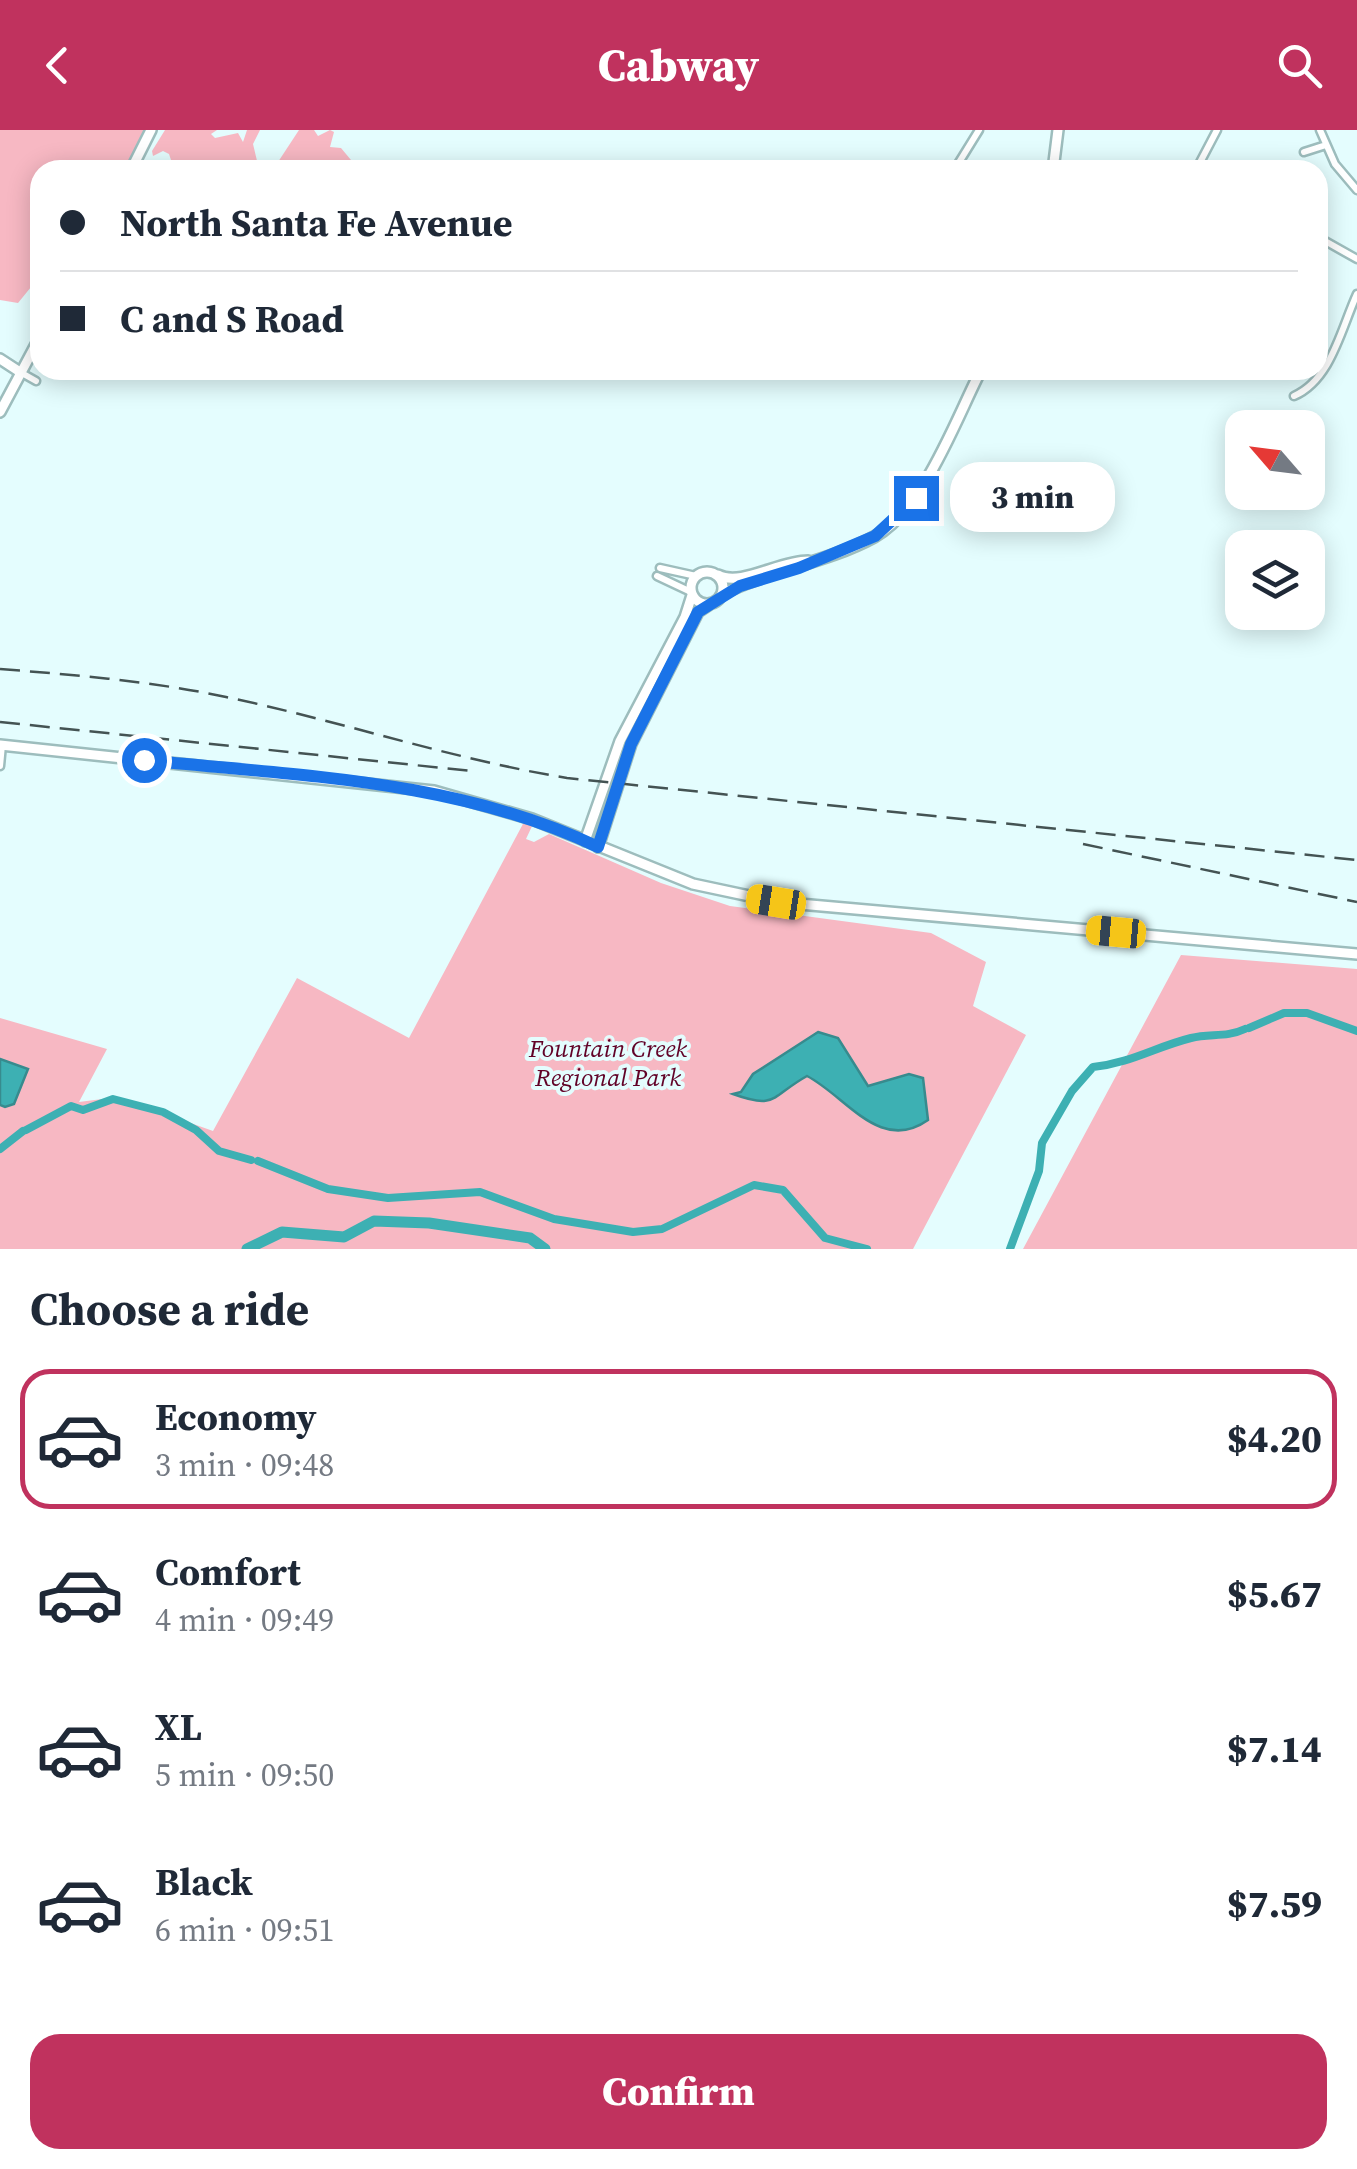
<!DOCTYPE html>
<meta charset="utf-8">
<style>
body{margin:0;font-family:"Source Serif 4",serif;background:#f2f2f3;color:#1f2937;height:100vh;display:flex;flex-direction:column;font-size:38px;white-space:nowrap}
*{box-sizing:border-box;margin:0}
p{font-size:32px;color:#747a83}
.icon{flex:none;width:55px;height:55px;fill:none;stroke:currentColor;stroke-width:2;stroke-linecap:round;stroke-linejoin:round}
.map{position:relative;height:1119px;overflow:hidden}
.drawer{display:flex;flex-direction:column;background:#fff;flex:1}
.drawer>*{flex:none}
.banner{position:absolute;left:30px;top:30px;width:1298px;height:220px;border-radius:30px;box-shadow:0 5px 25px #0003;display:grid;align-content:center;height:220px;padding:0 30px;background:#fff}
.needle{width:65px;rotate:298deg}
.buttons{position:absolute;left:1225px;top:280px;display:grid;gap:20px}
.buttons a{display:grid;place-items:center;width:100px;height:100px;border-radius:20px;background:#fff;box-shadow:0 5px 25px #0003;font-size:50px}
.end{position:absolute;width:45px;height:45px;margin:-22px;border:12px solid #1a73e8;background:#fff;box-shadow:0 0 0 5px #fff}
.from{border-radius:50%}
.bubble{position:absolute;height:70px;border-radius:30px;background:#fff;box-shadow:0 5px 25px #0003;font-size:32px;font-weight:800;line-height:70px;text-align:center}
.car{position:absolute;width:30px;height:60px;margin:-30px -15px;border-radius:12px;box-shadow:0 0 8px 2px #0007;background:linear-gradient(#f5c518 24%,#345 0 40%,#f5c518 0 76%,#345 0 86%,#f5c518 0)}
.banner b{display:flex;align-items:center;gap:35px;height:95px;font-size:38px}
.banner b+b{border-top:2px solid #e0e1e3}
.banner i{width:25px;height:25px;background:#1f2937}
ul{padding:0;list-style:none}
li{display:flex;align-items:center;gap:30px;height:140px;margin:0 20px 15px;padding:0 10px;border:5px solid transparent;border-radius:30px}
li div{flex:1}
li b{display:block;font-size:38px}
li em{font-style:normal;font-weight:800}
li.current{border-color:#c0325e}
li>.icon{width:90px;height:90px;stroke-width:1.5}
h2{padding:0 30px;font-size:45px;line-height:120px}
.button{display:flex;gap:20px;margin-top:auto;padding:20px 30px}
.button a{flex:1;height:115px;border-radius:30px;background:#c0325e;color:#fff;font-size:40px;font-weight:800;line-height:115px;text-align:center}
header{display:flex;justify-content:space-between;align-items:center;height:130px;padding:0 30px;background:#c0325e;color:#fff;font-size:45px;font-weight:800}
.map>svg:first-child{display:block}
</style>
<header><svg class="icon" aria-label="back" viewBox="0 0 24 24"><path d="M15 5l-7 7 7 7"/></svg>Cabway<svg class="icon" aria-label="search" viewBox="0 0 24 24"><circle cx="10" cy="10" r="6"/><path d="M15 15l6 6"/></svg></header>
<div class="map">
<svg width="1357" height="1119" viewBox="0 0 1357 1119">
<rect width="100%" height="100%" fill="#e4fdfe"/>
<path fill="#f7b8c3" d="M0 0H146L125 40H40V146L18 173 0 170Z
M165 0H217L211 4 215 8 238 3 243 12 247 0H260L253 14 258 35 278 32 299 0H314L318 6 330 0 334 2 330 17 341 18 351 30 360 31 353 40 160 38 171 30 169 24 163 21 153 26 152 21Z
M524 692 533 694 526 709 534 712 549 704 661 753 730 776 931 803 986 832 973 876 1026 905 913 1119H0V888L107 919 79 972 118 967 213 1001 297 848 409 908Z
M1181 825 1357 839V1119H1023Z"/>
<path fill="#3db0b3" stroke="#378b8e" stroke-width="2.5" d="M818 902 838 908 868 956 909 944 923 948 928 990C880 1024 846 966 807 946 771 966 777 980 733 964L741 962 753 944Z
M0 929 28 939 14 974 5 977 0 975Z"/>
<g fill="none" stroke-linecap="round" stroke-linejoin="round">
<path stroke="#3db0b3" stroke-width="8" d="M1249 898 1284 883H1307L1357 901
M26 1000 71 976 83 980 113 969 163 982 196 1000 219 1021 251 1030
M0 1019 23 1001
M258 1031 328 1059 388 1068 480 1062 554 1089 633 1102 662 1099 754 1055 783 1060 825 1108 867 1119
M1010 1119 1039 1041 1042 1013 1072 961 1093 937C1131 933 1155 917 1191 908 1210 903 1226 908 1245 899"/>
<path stroke="#3db0b3" stroke-width="11" d="M247 1119 282 1102 344 1107 374 1091 429 1093 530 1108 545 1119"/>
<g stroke="#9dbdbd" stroke-width="11">
<path id="street" d="M1320 0 1335 34 1357 60
M1304 22 1326 15
M958 34 979 0
M1196 40 1217 0
M1318 107 1357 129
M20 242 36 251
M1294 266C1331 250 1341 199 1357 164
M660 438 696 446
M657 446 691 462
M0 636 2 615"/>
</g>
<g stroke="#9dbdbd" stroke-width="14">
<path id="secondary" d="M131 40 151 0
M1053 40 1058 0
M0 229 20 242
M0 282 40 207
M691 458a16 16 0 1 1 32 0a16 16 0 1 1-32 0Z
M718 445C741 457 779 431 808 431
M722 464C770 440 826 433 874 407 924 379 955 291 981 240
M0 615 434 661 532 689 693 754 777 772 1357 824
M585 711 620 611 685 487 692 465
M598 717 631 614 698 482 710 474"/>
</g>
<use href="#street" stroke="#fff" stroke-width="6"/>
<use href="#secondary" stroke="#fff" stroke-width="9"/>
<path stroke="#445353" stroke-width="2.5" stroke-dasharray="20 10" stroke-linecap="butt" d="M0 539C76 545 151 551 226 567 341 591 451 629 567 648L1357 730
M0 592 472 641
M1083 714 1357 772"/>
</g>
<g fill="none" stroke-linecap="round" stroke-linejoin="round">
<path stroke="#1a73e8" stroke-width="12" d="M144 630C298 646 456 649 598 717L631 614 698 482 740 456 799 438 875 406 916 368"/>
</g>
<g text-anchor="middle" dominant-baseline="central" stroke-width="8" stroke-linejoin="round" paint-order="stroke">
<g font-size="25" font-style="italic" fill="#610227" stroke="#e4fdfe">
<text x="608" y="918">Fountain Creek<tspan x="608" dy="29">Regional Park</tspan></text>
</g>
</g>
</svg>
<div class="buttons">
<a><svg class="needle" viewBox="-14 -14 28 28"><path d="M0-13l5 13h-10z" fill="#e53935"/><path d="M0 13l5-13h-10z" fill="#747a83"/></svg></a>
<a><svg class="icon" aria-label="layers" viewBox="0 0 24 24"><path d="M12 4l9 5-9 5-9-5zM3 14l9 5 9-5"/></svg></a>
</div>
<i class="end from" style="left:144px;top:630px"></i>
<i class="end" style="left:916px;top:368px"></i>
<div class="bubble" style="left:950px;top:332px;width:165px">3 min</div>
<i class="car" style="left:776px;top:772px;rotate:279deg"></i>
<i class="car" style="left:1116px;top:802px;rotate:275deg"></i>
<div class="banner">
<b><i class="from"></i>North Santa Fe Avenue</b>
<b><i></i>C and S Road</b>
</div>
</div>
<section class="drawer">
<h2>Choose a ride</h2>
<ul>
<li class="current"><svg class="icon" aria-label="car" viewBox="0 0 24 24"><path d="M5 17H2v-5l4-1 3-4h7l3 4 3 1v5h-3M9 17h6M6 11h13"/><circle cx="7" cy="17" r="2"/><circle cx="17" cy="17" r="2"/></svg><div><b>Economy</b><p>3 min · 09:48</p></div><em>$4.20</em></li>
<li><svg class="icon" aria-label="car" viewBox="0 0 24 24"><path d="M5 17H2v-5l4-1 3-4h7l3 4 3 1v5h-3M9 17h6M6 11h13"/><circle cx="7" cy="17" r="2"/><circle cx="17" cy="17" r="2"/></svg><div><b>Comfort</b><p>4 min · 09:49</p></div><em>$5.67</em></li>
<li><svg class="icon" aria-label="car" viewBox="0 0 24 24"><path d="M5 17H2v-5l4-1 3-4h7l3 4 3 1v5h-3M9 17h6M6 11h13"/><circle cx="7" cy="17" r="2"/><circle cx="17" cy="17" r="2"/></svg><div><b>XL</b><p>5 min · 09:50</p></div><em>$7.14</em></li>
<li><svg class="icon" aria-label="car" viewBox="0 0 24 24"><path d="M5 17H2v-5l4-1 3-4h7l3 4 3 1v5h-3M9 17h6M6 11h13"/><circle cx="7" cy="17" r="2"/><circle cx="17" cy="17" r="2"/></svg><div><b>Black</b><p>6 min · 09:51</p></div><em>$7.59</em></li>
</ul>
<div class="button"><a>Confirm</a></div>
</section>
